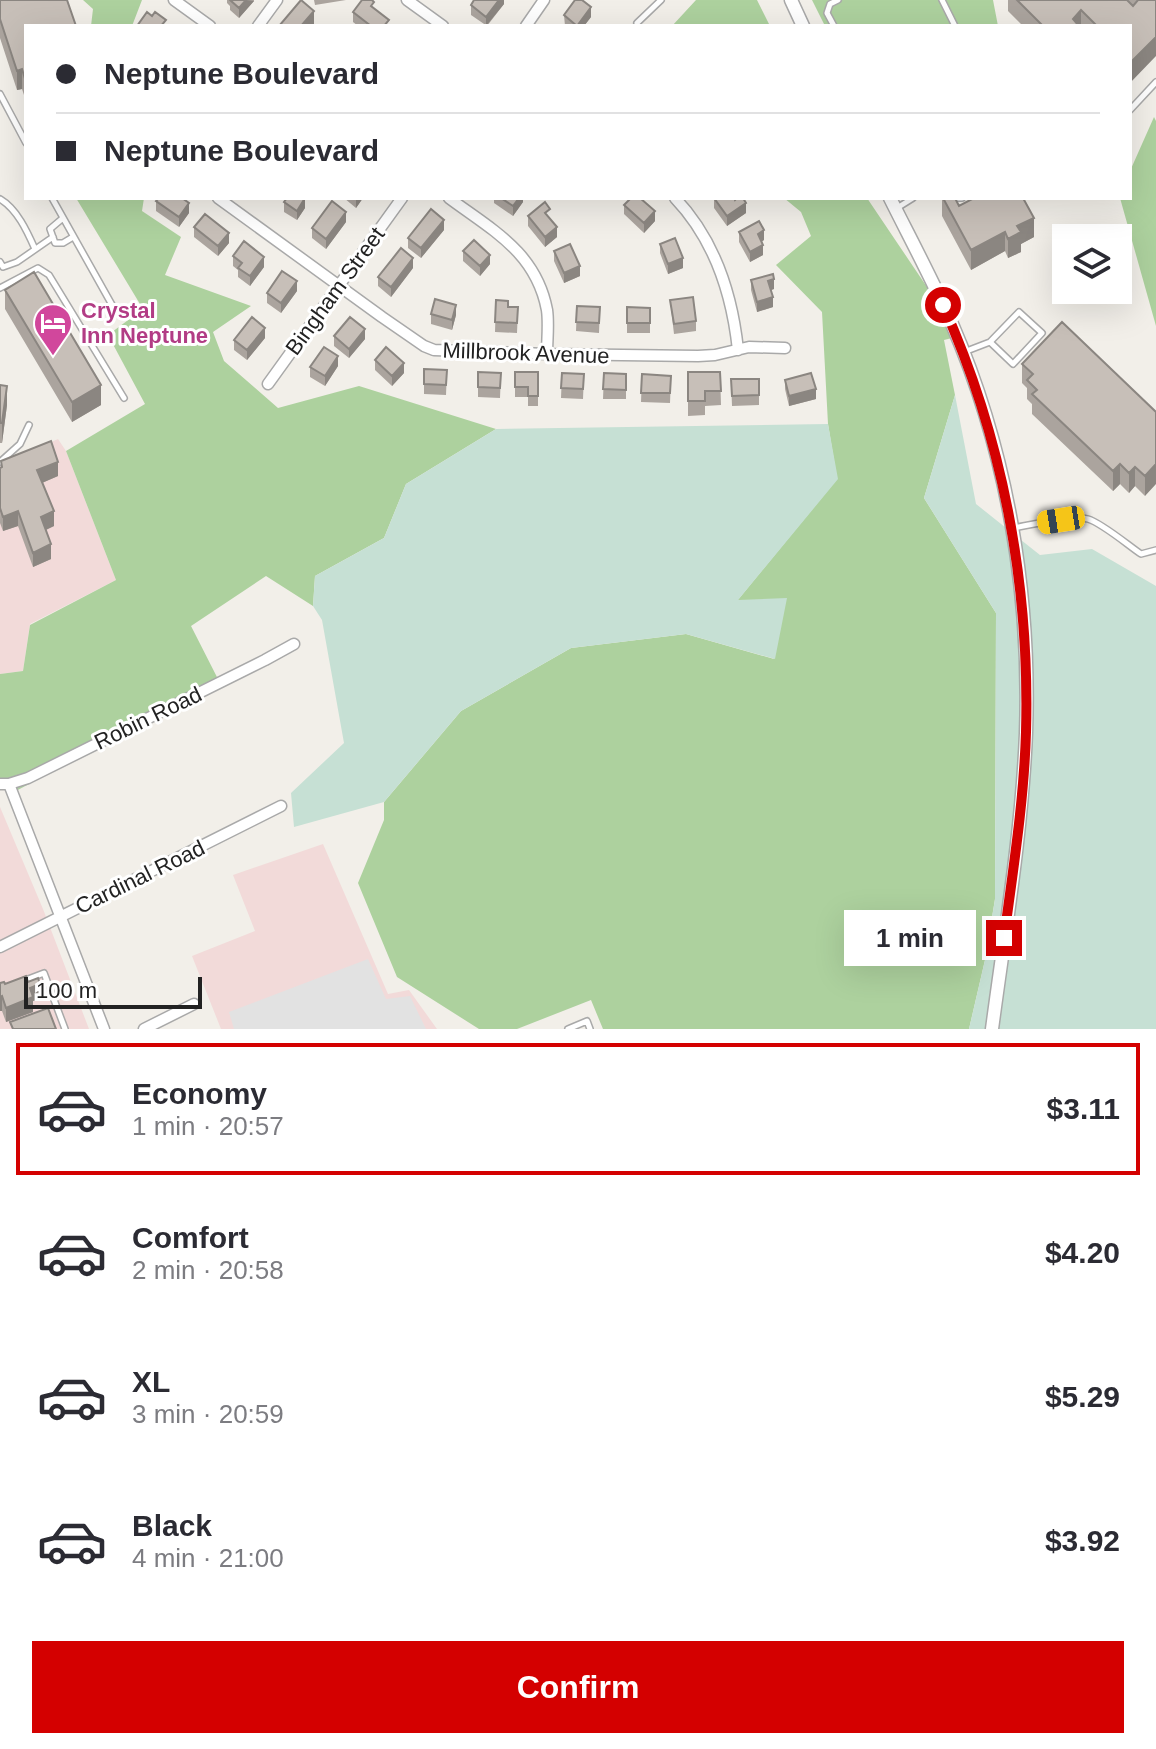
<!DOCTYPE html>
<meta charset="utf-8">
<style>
body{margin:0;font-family:Arial,sans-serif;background:#f7f7f7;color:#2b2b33;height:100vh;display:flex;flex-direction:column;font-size:30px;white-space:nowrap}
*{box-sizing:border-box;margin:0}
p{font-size:26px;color:#7c7c81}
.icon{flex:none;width:44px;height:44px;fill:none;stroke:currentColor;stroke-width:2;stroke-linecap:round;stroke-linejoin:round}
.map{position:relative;height:1029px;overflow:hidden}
.sheet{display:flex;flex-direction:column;background:#fff;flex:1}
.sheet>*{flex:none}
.guide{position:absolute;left:24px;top:24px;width:1108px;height:176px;border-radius:0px;box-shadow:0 8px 32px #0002;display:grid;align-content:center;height:176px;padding:0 32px;background:#fff}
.fabs{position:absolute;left:1052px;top:224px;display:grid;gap:16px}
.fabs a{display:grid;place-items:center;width:80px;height:80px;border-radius:0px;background:#fff;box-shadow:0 8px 32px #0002;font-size:40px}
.scale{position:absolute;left:24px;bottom:20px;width:178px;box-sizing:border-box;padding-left:8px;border:4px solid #222;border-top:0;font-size:22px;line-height:28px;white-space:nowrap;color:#222;-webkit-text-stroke:6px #fff;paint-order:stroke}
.end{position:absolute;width:36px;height:36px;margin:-18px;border:10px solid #d40000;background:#fff;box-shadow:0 0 0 4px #fff}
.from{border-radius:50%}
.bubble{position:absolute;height:56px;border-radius:0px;background:#fff;box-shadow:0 8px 32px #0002;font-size:26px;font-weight:700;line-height:56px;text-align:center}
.car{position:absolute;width:24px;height:48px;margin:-24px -12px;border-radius:10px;box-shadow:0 0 6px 2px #0007;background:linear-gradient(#f5c518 24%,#345 0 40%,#f5c518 0 76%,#345 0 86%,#f5c518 0)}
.guide b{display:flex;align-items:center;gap:28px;height:76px;font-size:30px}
.guide b+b{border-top:2px solid #e1e1e2}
.guide i{width:20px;height:20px;background:#2b2b33}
ul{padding:14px 0 0;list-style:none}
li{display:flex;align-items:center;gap:24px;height:132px;margin:0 16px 12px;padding:0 16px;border:4px solid transparent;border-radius:0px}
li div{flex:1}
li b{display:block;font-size:30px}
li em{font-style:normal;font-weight:700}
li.on{border-color:#d40000}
li>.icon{width:72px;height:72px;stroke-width:1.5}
.button{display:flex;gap:16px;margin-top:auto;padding:16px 32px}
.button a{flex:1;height:92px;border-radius:0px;background:#d40000;color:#fff;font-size:32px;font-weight:700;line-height:92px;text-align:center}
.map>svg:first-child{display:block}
</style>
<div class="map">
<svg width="1156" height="1029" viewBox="0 0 1156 1029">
<rect width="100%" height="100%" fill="#f2efe9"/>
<path fill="#f2dad9" d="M58 439 66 451 116 580 30 624 23 671 0 674V465Z
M0 807 43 909 89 1029H0Z
M323 844 388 994 409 990 437 1029H221L192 956 255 931 233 875Z"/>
<path fill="#add19e" d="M83 0H142L132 26H91L93 9Z
M696 0H757L770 26H672Z
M812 0H993L998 26H825Z
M1154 117 1156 121V326L1120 198H1130V171Z
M76 198H144L142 211 181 237 165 275 251 306 213 332 224 361 278 408 359 386 496 429 406 484 384 538 315 576 313 606 266 576 191 626 220 683 14 792 0 789V674L23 671 30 625 116 580 66 451 145 404 108 335 143 309Z
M784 198H867L960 336 944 340 955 395 924 498 996 613 995 899 985 960 969 1029H603L591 1000 517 1029H479L397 977 358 883 384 820V802L461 711 571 648 686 634 774 659 737 601 837 479 828 424 822 312 776 265 811 236 801 212Z"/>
<path fill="#c6e0d4" d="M955 395 976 504 1040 555 1092 549 1156 586V1029H969L985 960 995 899 996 613 924 498Z
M828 424 838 479 738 600 787 598 775 659 686 634 571 648 461 711 384 802 294 827 291 793 344 743 322 620 313 606 315 576 384 538 406 484 496 429Z"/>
<path fill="#e2e2e2" d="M368 959 386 999 410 996 426 1029H234L229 1012Z"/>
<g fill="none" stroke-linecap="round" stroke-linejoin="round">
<g stroke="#a9a9a9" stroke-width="8">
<path id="service" d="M942 0 955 26
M637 23 661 0
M834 26 827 13 830 4 838 0
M0 94 26 143
M1130 110 1156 82
M52 198 116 312
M954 198H962
M0 199C17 209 27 231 35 249
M897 208 913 198
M63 218 50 229 55 243H63L73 237
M0 262 3 267 17 262 53 237
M0 288 38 268 49 275 124 398
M964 352 990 342 1019 312 1042 333 1013 364 990 342
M0 462 20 444 29 425
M1013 528C1030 525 1073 515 1088 519 1102 523 1129 546 1141 554L1156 550
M23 981 44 973 65 1029
M568 1029 587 1021 590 1029"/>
</g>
<g stroke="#a9a9a9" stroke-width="13">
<path id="minor" d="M174 0 210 26
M407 0 443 26
M258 26 277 0
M526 26 544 0
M218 198 382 317 424 346 434 350 547 354 698 356 715 355 749 347 785 348
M449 198C492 230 536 252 547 310 549 324 547 340 547 354
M675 198C715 240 732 293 738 350
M268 384 402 198
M0 784H9L28 778 265 660 294 644
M9 784 104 1029
M0 947 281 806
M144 1029 194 1004"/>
</g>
<g stroke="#a9a9a9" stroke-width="15">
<path id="tertiary" d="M791 0 803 26
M890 198C911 240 933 281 952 324 1007 451 1031 594 1026 733 1022 832 1005 931 992 1029"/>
</g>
<use href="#service" stroke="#fff" stroke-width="5"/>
<use href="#minor" stroke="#fff" stroke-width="10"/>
<use href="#tertiary" stroke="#fff" stroke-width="12"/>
</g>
<path fill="#aba49e" d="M0 0 26 26V101L22 89 17 90 0 38Z
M227 0H254V1L239 18 230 10V6L227 3Z
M314 0H346L315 5Z
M504 0V4L487 26 471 15V5Z
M1008 0H1156L1130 26H1023L1008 11Z
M374 8 389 26H358L353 22V12Z
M564 15 591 17 584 26H565Z
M344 198H363L356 208Z
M494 198H523V202L513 216 494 203Z
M714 198 735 200 746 213 727 226 714 208Z
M942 198H955L959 206 1034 237 1021 244V252L1008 258 1005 251 971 270 942 216Z
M156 201 189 213 179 227 156 211Z
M284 202 305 208 297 220 284 212Z
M624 205 655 221 644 233 624 214Z
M528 216 550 219 557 237 545 247 528 226Z
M346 222 326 249 312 238V228Z
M194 227 229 243 218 256 194 237Z
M444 230 421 258 408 248V238Z
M739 232 764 240 762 241 763 255 750 262 739 242Z
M660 244 683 268 668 274 660 253Z
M463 251 490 264 480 276 463 261Z
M554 251 580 276 564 283 554 261Z
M233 256 264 267 250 286 238 277V270L233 266Z
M413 268 391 297 378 286V277Z
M751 280 774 289 771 290 773 307 757 312 751 290Z
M5 290 101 405 72 422 5 309Z
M297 291 281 313 267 303V293Z
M496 300 508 307H518L517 333 495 332Z
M670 300 696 321V331L674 334Z
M577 306 600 307 599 333 576 331Z
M627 307 650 308V333H627Z
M431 314 456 315 452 330 431 324Z
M334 336 365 339 349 358 334 346Z
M265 338 247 360 234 350V340Z
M375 360 404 373 392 386 375 370Z
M1022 364 1156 412 1145 496 1135 486 1129 493 1120 484 1113 491 1032 414V404L1027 399V388L1022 383Z
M338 366 325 386 310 377V367Z
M424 369 447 370 446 395 424 394Z
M478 372 501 373 500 398 478 397Z
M515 372H538V406H528V397H515Z
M688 372H720L721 405 705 406V415L688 416Z
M562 373 584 374 583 399 561 398Z
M604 373 626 374V399H603Z
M642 374 671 376 670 403 641 402Z
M731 379H759V405L732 406Z
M785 380 816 399 789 406 785 389Z
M0 385 7 405 2 443H0Z
M1 461 58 476 42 483 54 526 46 530 51 559 33 567 18 526 3 531 0 523Z
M28 982 40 999 33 1001V1012L6 1022 2 1011 0 983 5 984Z"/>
<path fill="#8b8681" d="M246 0 254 1 239 18V8Z
M499 0H504V4L486 26V17Z
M591 7V17L584 26H577Z
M1081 10V26H1073V19Z
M314 11V26H301Z
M1156 37V56L1130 83V63Z
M22 69V89L17 90V71Z
M305 198V208L297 220V211Z
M356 198H363L356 208Z
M519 198H523V202L513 216V206Z
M189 203V213L179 227V217Z
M746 203V213L727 226V216Z
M655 211V221L644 233V223Z
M346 212V222L326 249V239Z
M1034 218V237L1021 244V252L1008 258V239L1017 226Z
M444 220V230L421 258V248Z
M557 227V237L545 247V237Z
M764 230V240L758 244V234Z
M1005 232V251L971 270V250Z
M229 233V243L218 256V246Z
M763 245V255L750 262V252Z
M490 255V264L480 276V266Z
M264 257V267L250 286V276Z
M413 258V268L391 297V287Z
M683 258V268L668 274V264Z
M580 266V276L564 283V273Z
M774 279V289L768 291V281Z
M297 281V291L281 313V303Z
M773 297V307L757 312V302Z
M456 305V315L452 330V320Z
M265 328V338L247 360V350Z
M365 329V339L349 358V349Z
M338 356V366L325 386V376Z
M404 363V373L392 386V376Z
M101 385V405L72 422V402Z
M7 386V405L2 443V423Z
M816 389V399L789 406V396Z
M58 462V476L37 485V470Z
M1120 464V484L1113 491V471Z
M1156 464V484L1145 496V476Z
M1135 467V486L1129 493V473Z
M18 511V526L3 531V517Z
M54 511V526L41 532V517Z
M51 544V559L33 567V553Z
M40 984V999L33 1001V1012L6 1022V1008L30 988Z
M2 996V1011H0V997Z"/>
<path fill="#c7bfb8" stroke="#8b8681" stroke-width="2" d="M0 0H67L76 26H26V82L22 69 17 71 0 19Z
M230 0H246L239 8Z
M301 0 314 11 301 26H279Z
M362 0H372L374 2 371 6 389 20 384 26H371L353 12Z
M474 0H499L486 17 471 5Z
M575 0H582L591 7 577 26 564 15Z
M1017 0H1127L1133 6 1138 0H1156V37L1130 63V26H1097L1081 10 1073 19 1079 26H1043Z
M147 12 152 16 155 12 166 20 161 26H137Z
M159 198H182L189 203 179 217 156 201Z
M287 198H305L297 211 284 202Z
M501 198H519L513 206Z
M631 198H640L655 211 644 223 624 205Z
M714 198H734L735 200 737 198H743L746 203 727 216Z
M943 198H955L959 206 974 198H1023L1034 218 1017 226 1021 232 1008 239 1005 232 971 250Z
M332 201 346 212 326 239 312 228Z
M545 202 550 209 545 213 557 227 545 237 528 216Z
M431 209 444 220 421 248 408 238Z
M205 214 229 233 218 246 194 227Z
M759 221 764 230 758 234 763 245 750 252 739 232Z
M675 238 683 258 668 264 660 244Z
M474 240 490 255 480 266 463 251Z
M244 241 264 257 250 276 238 268 242 263 233 256Z
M570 244 580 266 564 273 554 251Z
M401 248 413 258 391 287 378 277Z
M282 271 297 281 281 303 267 293Z
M34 272 101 385 72 402 5 290Z
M773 274 774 279 768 281 773 297 757 302 751 280Z
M693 297 696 321 674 324 670 300Z
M435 299 456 305 452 320 431 314Z
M496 300 508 301V307H518L517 323 495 322Z
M577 306 600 307 599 323 576 322Z
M627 307 650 308V323H627Z
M252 317 265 328 247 350 234 340Z
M350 317 365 329 349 349 334 336Z
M1062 322 1156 412V464L1145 476 1135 467 1129 473 1120 464 1113 471 1032 394 1037 390 1027 380 1033 374 1022 364Z
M324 347 338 356 325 376 310 367Z
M386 347 404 363 392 376 375 360Z
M424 369 447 370 446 385 424 384Z
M478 372 501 373 500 388 478 387Z
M515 372H538V396H528V387H515Z
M688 372H720L721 391H705V401H688Z
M562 373 584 374 583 389 561 388Z
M604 373 626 374V390L603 389Z
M811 373 816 389 789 396 785 380Z
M642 374 671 376 670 393H641Z
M731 379H759V395L732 396Z
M0 385 7 386 2 423H0Z
M51 441 58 462 37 470 54 511 41 517 51 544 33 553 18 511 3 517 0 508V468L2 467 1 461Z
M26 976 28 982 38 978 40 984 30 988 33 997 6 1008 2 996 0 997V983L4 982 5 984Z
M48 1008 56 1029H13L10 1022Z"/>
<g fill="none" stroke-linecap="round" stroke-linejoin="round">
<path stroke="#d40000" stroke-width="10" d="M943 305C1003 439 1030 585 1026 732 1024 801 1013 870 1004 938"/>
</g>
<defs>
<g id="hotel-pin" transform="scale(2)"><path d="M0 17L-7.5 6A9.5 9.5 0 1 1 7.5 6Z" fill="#d1479c" stroke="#fff"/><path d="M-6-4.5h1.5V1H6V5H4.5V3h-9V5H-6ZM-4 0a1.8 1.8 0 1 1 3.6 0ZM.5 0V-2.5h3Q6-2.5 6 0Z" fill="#fff"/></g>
</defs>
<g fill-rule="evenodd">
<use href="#hotel-pin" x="53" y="323"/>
</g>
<g text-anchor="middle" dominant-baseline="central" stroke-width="6" stroke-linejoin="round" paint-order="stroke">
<g font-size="22" fill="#222" stroke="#fff">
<text transform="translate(335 291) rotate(-54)">Bingham Street</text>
<text transform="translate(526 353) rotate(2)">Millbrook Avenue</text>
<text transform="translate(148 718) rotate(-26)">Robin Road</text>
<text transform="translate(140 877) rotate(-26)">Cardinal Road</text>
</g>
<g font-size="22" font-weight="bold" fill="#b23c85" stroke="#fff" text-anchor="start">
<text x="81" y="310">Crystal<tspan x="81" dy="25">Inn Neptune</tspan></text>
</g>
</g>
</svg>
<div class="fabs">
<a><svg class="icon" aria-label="layers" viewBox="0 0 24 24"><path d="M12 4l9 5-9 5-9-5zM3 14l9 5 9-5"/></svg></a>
</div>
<div class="scale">100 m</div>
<i class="end from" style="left:943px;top:305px"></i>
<i class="end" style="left:1004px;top:938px"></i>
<div class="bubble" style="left:844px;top:910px;width:132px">1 min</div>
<i class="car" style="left:1061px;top:520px;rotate:261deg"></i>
<div class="guide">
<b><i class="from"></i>Neptune Boulevard</b>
<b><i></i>Neptune Boulevard</b>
</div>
</div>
<section class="sheet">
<ul>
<li class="on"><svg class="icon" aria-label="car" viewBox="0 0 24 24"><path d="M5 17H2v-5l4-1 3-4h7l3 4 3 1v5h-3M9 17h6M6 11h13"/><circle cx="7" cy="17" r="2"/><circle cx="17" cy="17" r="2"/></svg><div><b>Economy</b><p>1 min · 20:57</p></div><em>$3.11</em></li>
<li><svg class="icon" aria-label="car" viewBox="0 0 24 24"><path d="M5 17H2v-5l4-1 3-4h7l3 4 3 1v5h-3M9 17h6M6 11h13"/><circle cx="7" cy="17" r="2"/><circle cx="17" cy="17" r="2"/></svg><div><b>Comfort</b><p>2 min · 20:58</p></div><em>$4.20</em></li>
<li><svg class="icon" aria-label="car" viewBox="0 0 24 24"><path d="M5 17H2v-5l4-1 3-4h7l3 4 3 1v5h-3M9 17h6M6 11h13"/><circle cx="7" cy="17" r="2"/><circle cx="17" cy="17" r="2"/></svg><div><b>XL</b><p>3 min · 20:59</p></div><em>$5.29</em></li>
<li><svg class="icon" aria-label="car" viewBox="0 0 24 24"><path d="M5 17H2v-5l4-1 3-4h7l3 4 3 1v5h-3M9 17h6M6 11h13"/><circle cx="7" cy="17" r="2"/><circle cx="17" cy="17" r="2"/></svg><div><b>Black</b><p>4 min · 21:00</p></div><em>$3.92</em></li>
</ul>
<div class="button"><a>Confirm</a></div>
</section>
